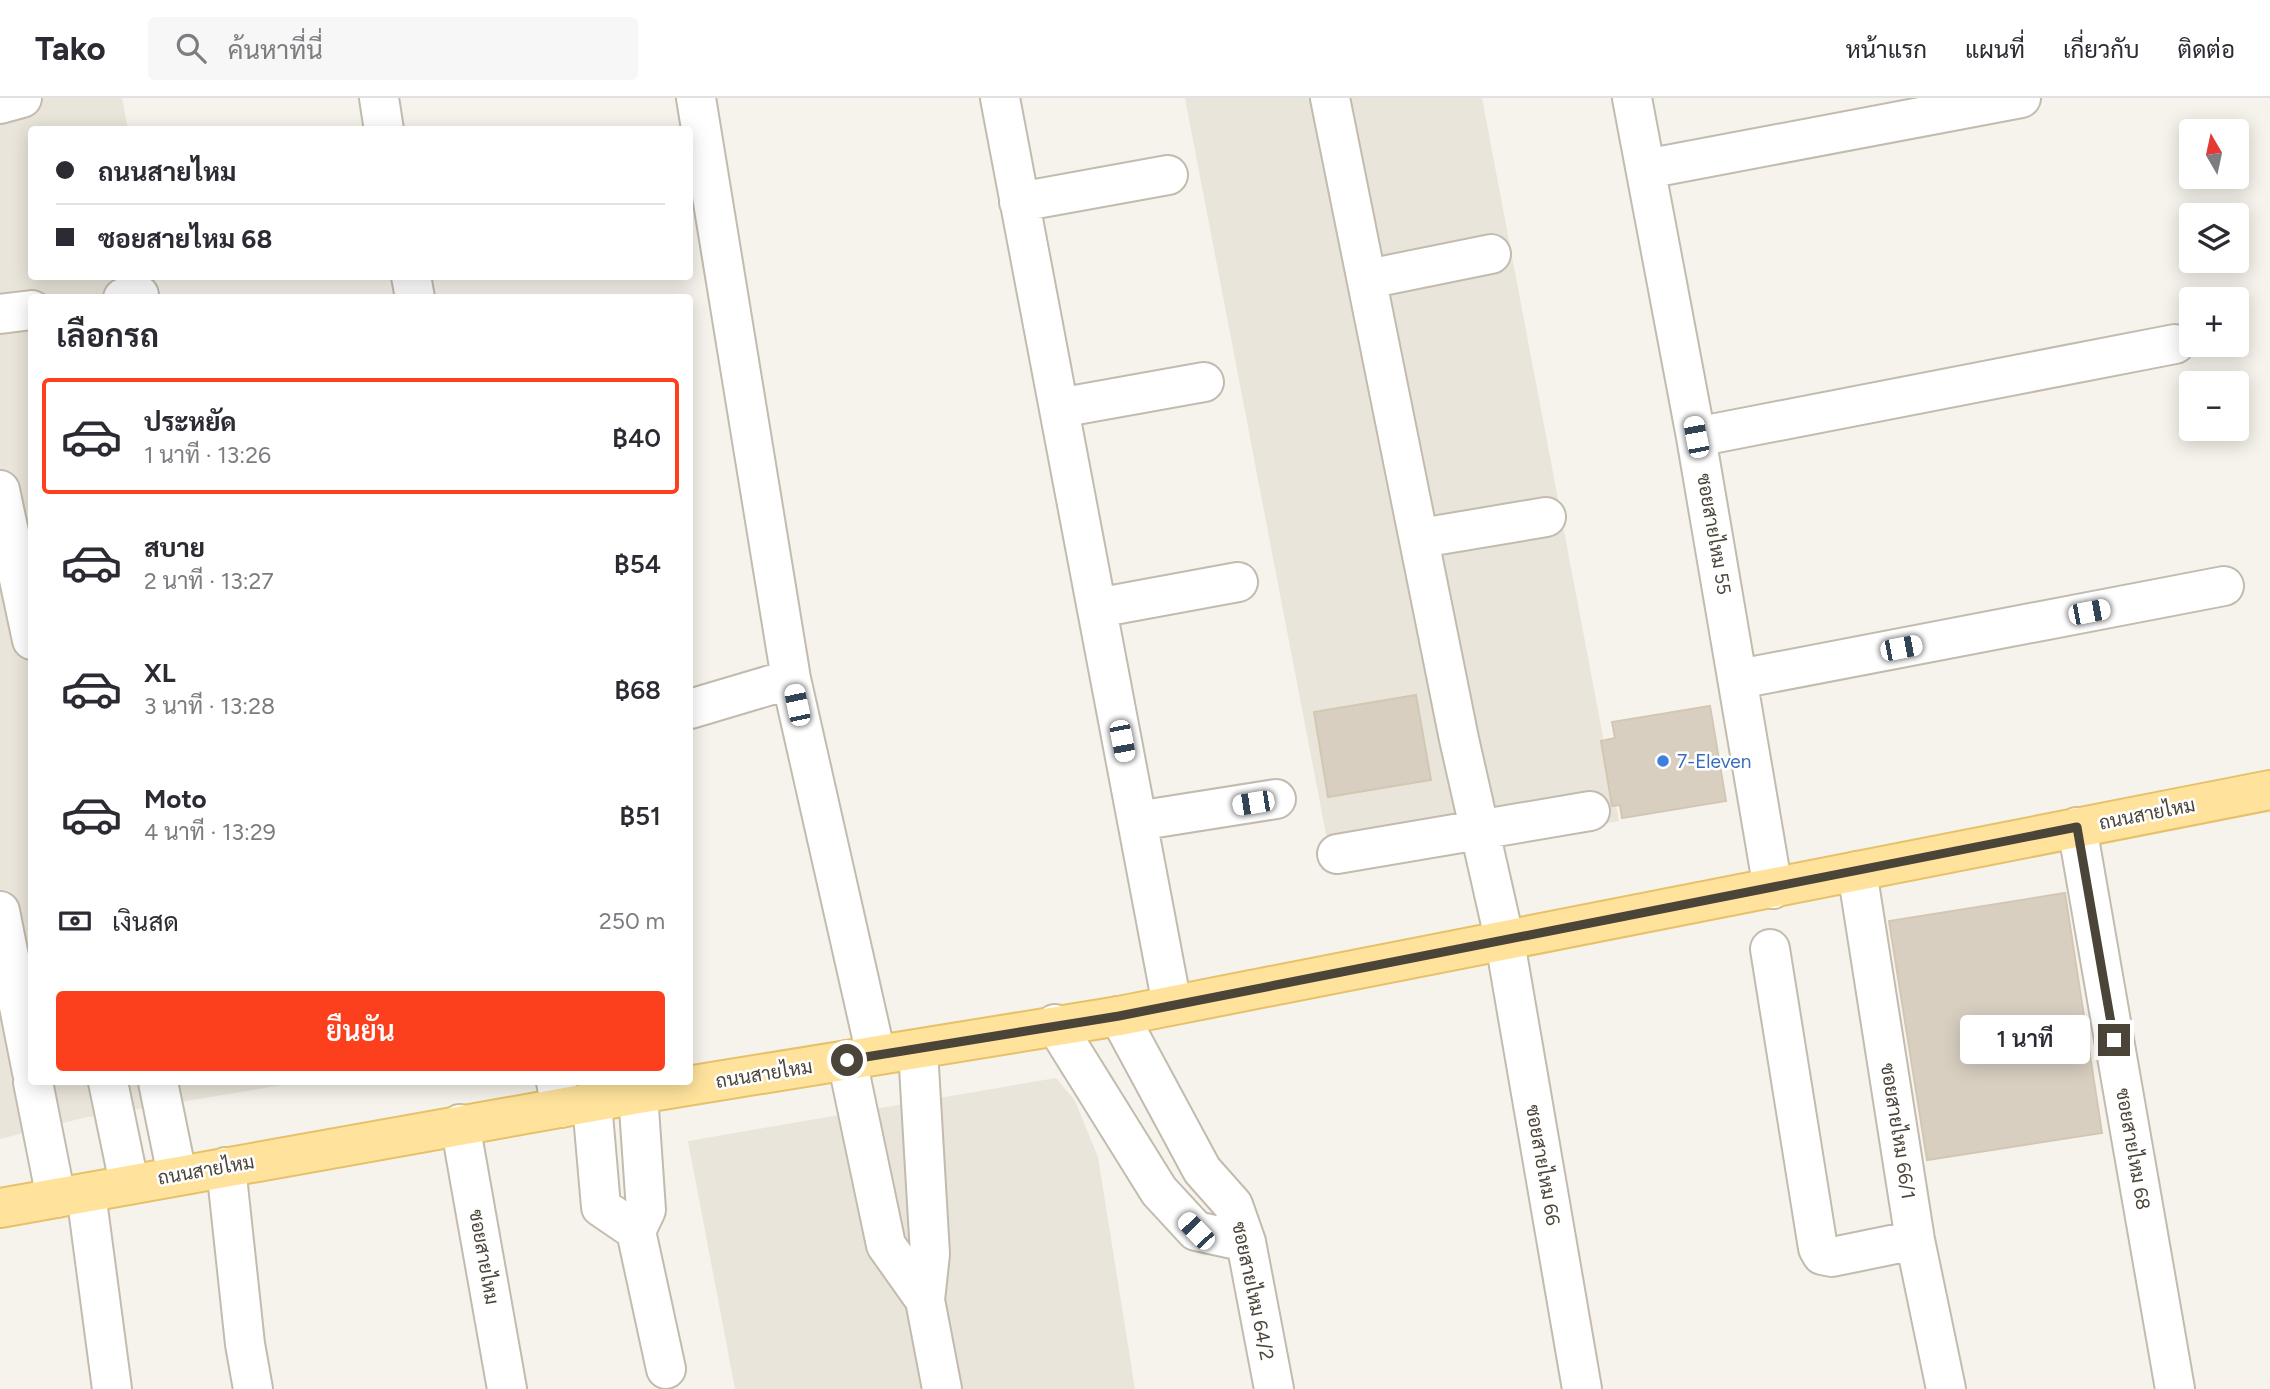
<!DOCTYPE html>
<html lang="th">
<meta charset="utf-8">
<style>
body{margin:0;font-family:Figtree,Sarabun,sans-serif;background:#f7f7f7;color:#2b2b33;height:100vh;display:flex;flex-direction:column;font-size:26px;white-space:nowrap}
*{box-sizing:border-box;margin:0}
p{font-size:23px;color:#7c7c81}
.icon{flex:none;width:38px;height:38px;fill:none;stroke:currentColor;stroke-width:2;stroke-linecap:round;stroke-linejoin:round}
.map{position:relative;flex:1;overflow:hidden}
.panel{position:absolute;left:28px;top:196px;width:665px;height:791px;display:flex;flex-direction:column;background:#fff;border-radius:7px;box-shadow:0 4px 18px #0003}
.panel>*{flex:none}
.banner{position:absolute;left:28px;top:28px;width:665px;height:154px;border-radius:7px;box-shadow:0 4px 18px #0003;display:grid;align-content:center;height:154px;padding:0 28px;background:#fff}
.needle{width:46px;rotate:351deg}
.controls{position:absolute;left:2179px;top:21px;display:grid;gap:14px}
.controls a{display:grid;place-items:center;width:70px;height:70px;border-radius:7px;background:#fff;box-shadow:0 4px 18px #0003;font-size:35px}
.end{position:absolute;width:32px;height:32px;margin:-16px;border:9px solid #4b4439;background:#fff;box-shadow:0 0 0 4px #fff}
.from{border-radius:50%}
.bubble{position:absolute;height:49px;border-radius:7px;background:#fff;box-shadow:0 4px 18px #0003;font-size:23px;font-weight:600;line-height:49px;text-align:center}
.car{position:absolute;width:21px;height:42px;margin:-21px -10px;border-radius:9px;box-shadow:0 0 5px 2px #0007;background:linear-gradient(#fff 24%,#345 0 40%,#fff 0 76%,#345 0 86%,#fff 0)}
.banner b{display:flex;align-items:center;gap:24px;height:66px;font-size:26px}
.banner b+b{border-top:2px solid #e1e1e2}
.banner i{width:18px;height:18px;background:#2b2b33}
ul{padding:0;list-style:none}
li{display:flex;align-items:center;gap:21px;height:116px;margin:0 14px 10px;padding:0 14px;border:4px solid transparent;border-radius:7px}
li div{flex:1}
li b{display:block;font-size:26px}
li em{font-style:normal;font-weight:600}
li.current{border-color:#fc3f1d}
li>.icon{width:63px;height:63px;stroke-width:1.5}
h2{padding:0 28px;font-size:32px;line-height:84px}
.pay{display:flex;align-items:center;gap:18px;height:77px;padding:0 28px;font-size:26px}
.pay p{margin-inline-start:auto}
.button{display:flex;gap:14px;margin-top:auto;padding:14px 28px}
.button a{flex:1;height:80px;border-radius:7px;background:#fc3f1d;color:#fff;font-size:28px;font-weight:600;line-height:80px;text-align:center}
header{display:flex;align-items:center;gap:42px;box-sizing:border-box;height:98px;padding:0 35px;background:#fff;border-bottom:2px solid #e1e1e2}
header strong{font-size:33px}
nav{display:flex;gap:38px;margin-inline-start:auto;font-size:24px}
.search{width:490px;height:63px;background:#f7f7f7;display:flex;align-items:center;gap:18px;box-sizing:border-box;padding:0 24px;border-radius:7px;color:#7c7c81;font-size:26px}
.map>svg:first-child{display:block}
</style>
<header>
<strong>Tako</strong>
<div class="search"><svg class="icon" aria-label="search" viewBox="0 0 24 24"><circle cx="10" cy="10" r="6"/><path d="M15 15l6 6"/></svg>ค้นหาที่นี่</div>
<nav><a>หน้าแรก</a><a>แผนที่</a><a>เกี่ยวกับ</a><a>ติดต่อ</a></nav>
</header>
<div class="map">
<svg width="2270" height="1291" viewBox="0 0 2270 1291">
<rect width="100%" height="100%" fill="#f6f3ec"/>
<path fill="#eae5da" d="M0 0H122L128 31 32 32V178L155 179 159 199 32 200V984H301L83 1020 0 1041Z
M1185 0H1482L1619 723 1333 773Z
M1056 980 1075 1003 1098 1059 1135 1291H735L688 1043Z"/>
<path fill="#d8cfc1" stroke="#d3c7b4" stroke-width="2" d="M1416 597 1431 682 1328 699 1314 614Z
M1710 608 1726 703 1622 720 1620 707 1612 708 1601 643 1615 640 1612 624Z
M2065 795 2102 1035 1927 1062 1889 823Z"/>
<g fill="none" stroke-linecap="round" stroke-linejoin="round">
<g stroke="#c2bbae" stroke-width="42">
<path id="minor" d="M379 0 384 32
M696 0 791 581 876 957
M1000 0 1172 907
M1330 0 1459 641 1505 844 1582 1291
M1632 0 1696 339 1773 791
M0 6 22 0
M1646 71 2021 0
M1019 104 1168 77
M411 178 415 200
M1368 181 1491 156
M123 200 139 197
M0 216 32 212
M1059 310 1204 284
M1696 339 2175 246
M0 392 32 542
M1421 440 1546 419
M1097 510 1238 484
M1739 581 2224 488
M690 611 791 581
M1137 723 1276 701
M2077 729 2175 1291
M1337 756 1590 713
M1857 773 1915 1142 1946 1291
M0 813 32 974
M1770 851 1818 1150 1822 1157 1832 1159 1915 1142
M1119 918 1202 1072 1233 1107 1246 1144 1274 1291
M1055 926 1159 1093 1196 1133 1246 1144
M918 952 930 1156 925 1202 942 1291
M847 962 886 1147 925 1202
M33 984 56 1100
M108 984 129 1085
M158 984 177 1077
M556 984 561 1010
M638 996 646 1112 636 1133 666 1271
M592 1005 601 1109 636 1133
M460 1026 507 1291
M226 1069 245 1246 253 1291
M86 1095 112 1291"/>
</g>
<g stroke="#e6c16a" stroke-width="42">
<path id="major" d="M0 1110 638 996 1119 918 2270 692"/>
</g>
<use href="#minor" stroke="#fff" stroke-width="38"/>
<use href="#major" stroke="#ffe39c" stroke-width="38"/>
</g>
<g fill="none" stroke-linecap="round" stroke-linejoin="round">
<path stroke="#4b4439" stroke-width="9" d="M847 962 1119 918 2077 729 2114 942"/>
</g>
<circle fill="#3f7fe0" stroke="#fff" stroke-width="2.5" cx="1663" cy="663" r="7"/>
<g text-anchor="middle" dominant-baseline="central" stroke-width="5" stroke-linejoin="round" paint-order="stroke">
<g font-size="19" fill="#4b4439" stroke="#fff">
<text transform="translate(1714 436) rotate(80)">ซอยสายไหม 55</text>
<text transform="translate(2147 716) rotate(-11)">ถนนสายไหม</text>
<text transform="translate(764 976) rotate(-9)">ถนนสายไหม</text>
<text transform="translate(1898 1033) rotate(81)">ซอยสายไหม 66/1</text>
<text transform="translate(2133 1051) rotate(80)">ซอยสายไหม 68</text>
<text transform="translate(1543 1067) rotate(80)">ซอยสายไหม 66</text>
<text transform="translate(206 1072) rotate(-10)">ถนนสายไหม</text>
<text transform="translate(484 1159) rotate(80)">ซอยสายไหม</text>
<text transform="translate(1253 1193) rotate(78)">ซอยสายไหม 64/2</text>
</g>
<g font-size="19" fill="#366cbe" stroke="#fff" text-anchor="start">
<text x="1677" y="663">7-Eleven</text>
</g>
</g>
</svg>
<div class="controls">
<a><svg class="needle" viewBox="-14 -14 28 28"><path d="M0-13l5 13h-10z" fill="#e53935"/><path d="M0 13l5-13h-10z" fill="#7c7c81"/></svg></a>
<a><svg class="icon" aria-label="layers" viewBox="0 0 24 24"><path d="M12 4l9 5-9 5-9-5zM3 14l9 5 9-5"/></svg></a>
<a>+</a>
<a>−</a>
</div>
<i class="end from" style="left:847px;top:962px"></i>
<i class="end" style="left:2114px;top:942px"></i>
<div class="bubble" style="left:1960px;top:917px;width:130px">1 นาที</div>
<i class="car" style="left:1696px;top:339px;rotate:349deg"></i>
<i class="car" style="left:2089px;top:514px;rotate:79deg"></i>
<i class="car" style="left:1901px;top:550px;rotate:79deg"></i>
<i class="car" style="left:797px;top:607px;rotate:348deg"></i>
<i class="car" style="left:1122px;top:643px;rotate:169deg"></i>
<i class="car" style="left:1253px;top:705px;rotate:261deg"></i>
<i class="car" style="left:1196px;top:1133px;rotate:316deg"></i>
<div class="banner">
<b><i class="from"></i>ถนนสายไหม</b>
<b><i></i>ซอยสายไหม 68</b>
</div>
<section class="panel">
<h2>เลือกรถ</h2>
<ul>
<li class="current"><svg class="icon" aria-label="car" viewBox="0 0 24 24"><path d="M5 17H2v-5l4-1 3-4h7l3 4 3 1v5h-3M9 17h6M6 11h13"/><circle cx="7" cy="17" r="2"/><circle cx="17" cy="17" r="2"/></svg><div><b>ประหยัด</b><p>1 นาที · 13:26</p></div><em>฿40</em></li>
<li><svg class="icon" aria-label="car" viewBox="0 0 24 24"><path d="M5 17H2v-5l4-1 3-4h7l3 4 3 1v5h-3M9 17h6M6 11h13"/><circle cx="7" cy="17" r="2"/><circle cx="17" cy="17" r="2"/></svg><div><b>สบาย</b><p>2 นาที · 13:27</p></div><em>฿54</em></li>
<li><svg class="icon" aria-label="car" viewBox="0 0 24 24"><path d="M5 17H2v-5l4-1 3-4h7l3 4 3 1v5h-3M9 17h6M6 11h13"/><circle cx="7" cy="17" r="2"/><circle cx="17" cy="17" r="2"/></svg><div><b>XL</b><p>3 นาที · 13:28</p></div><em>฿68</em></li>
<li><svg class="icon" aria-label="car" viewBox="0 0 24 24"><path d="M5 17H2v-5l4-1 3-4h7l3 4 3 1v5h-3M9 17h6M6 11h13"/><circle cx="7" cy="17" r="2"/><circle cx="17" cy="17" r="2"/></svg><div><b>Moto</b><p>4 นาที · 13:29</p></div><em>฿51</em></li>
</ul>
<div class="pay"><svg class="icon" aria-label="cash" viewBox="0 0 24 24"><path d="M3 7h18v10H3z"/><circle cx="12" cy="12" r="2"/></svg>เงินสด<p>250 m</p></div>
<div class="button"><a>ยืนยัน</a></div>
</section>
</div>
